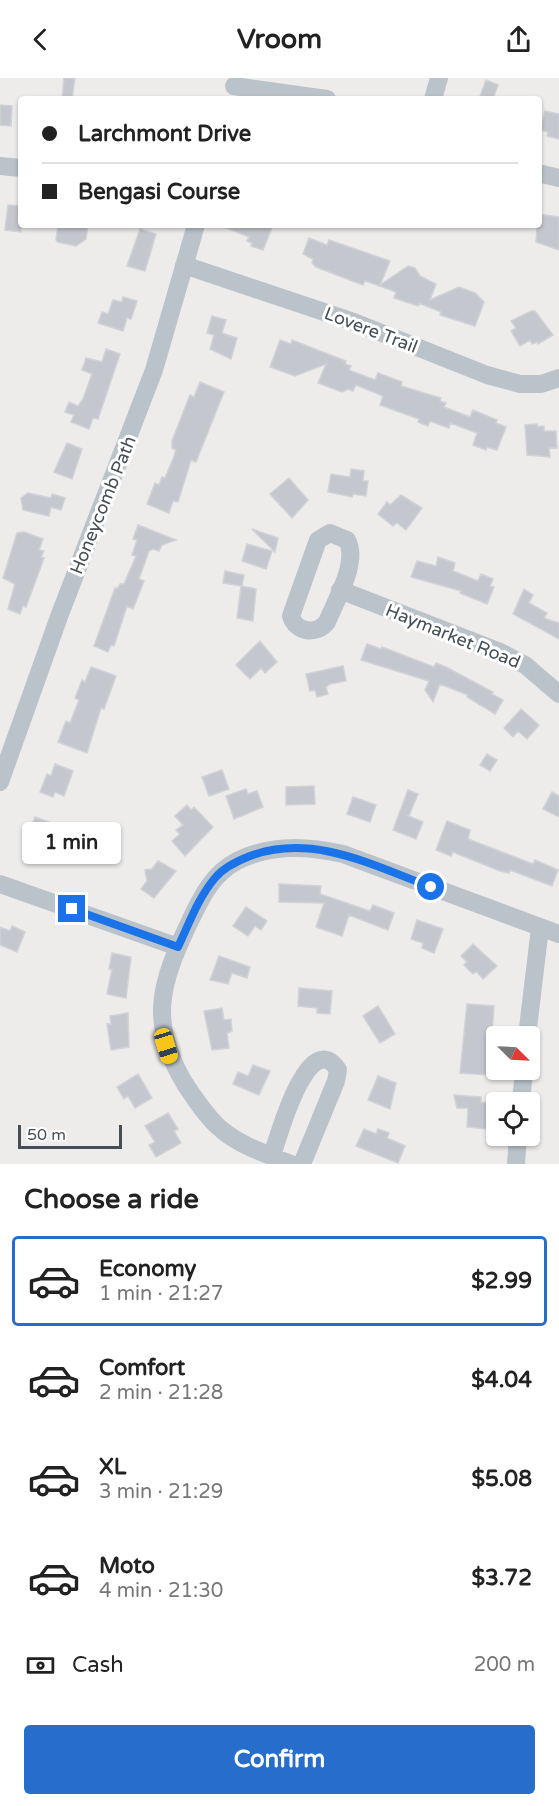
<!DOCTYPE html>
<meta charset="utf-8">
<style>
body{margin:0;font-family:"Varela Round",sans-serif;background:#f6f6f6;color:#222;height:100vh;display:flex;flex-direction:column;font-size:22px;white-space:nowrap}
*{box-sizing:border-box;margin:0}
p{font-size:20px;color:#767676}
.icon{flex:none;width:33px;height:33px;fill:none;stroke:currentColor;stroke-width:2;stroke-linecap:round;stroke-linejoin:round}
.map{position:relative;height:1086px;overflow:hidden}
.details{display:flex;flex-direction:column;background:#fff;flex:1}
.details>*{flex:none}
.guide{position:absolute;left:18px;top:18px;width:524px;height:132px;border-radius:6px;box-shadow:0 2px 4px #0004;display:grid;align-content:center;height:132px;padding:0 24px;background:#fff}
.needle{width:39px;rotate:114deg}
.controls{position:absolute;left:486px;top:948px;display:grid;gap:12px}
.controls a{display:grid;place-items:center;width:54px;height:54px;border-radius:6px;background:#fff;box-shadow:0 2px 4px #0004;font-size:30px}
.scale{position:absolute;left:18px;bottom:15px;width:104px;box-sizing:border-box;padding-left:6px;border:3px solid #454e57;border-top:0;font-size:16px;line-height:21px;white-space:nowrap;color:#454e57;-webkit-text-stroke:4px #fff;paint-order:stroke}
.end{position:absolute;width:27px;height:27px;margin:-14px;border:8px solid #1a73e8;background:#fff;box-shadow:0 0 0 3px #fff}
.from{border-radius:50%}
.bubble{position:absolute;height:42px;border-radius:6px;background:#fff;box-shadow:0 2px 4px #0004;font-size:20px;font-weight:800;line-height:42px;text-align:center}
.car{position:absolute;width:18px;height:36px;margin:-18px -9px;border-radius:8px;box-shadow:0 0 4px 2px #0007;background:linear-gradient(#f5c518 24%,#345 0 40%,#f5c518 0 76%,#345 0 86%,#f5c518 0)}
.guide b{display:flex;align-items:center;gap:21px;height:57px;font-size:22px}
.guide b+b{border-top:2px solid #e0e0e0}
.guide i{width:15px;height:15px;background:#222}
ul{padding:0;list-style:none}
li{display:flex;align-items:center;gap:18px;height:90px;margin:0 12px 9px;padding:0 12px;border:3px solid transparent;border-radius:6px}
li div{flex:1}
li b{display:block;font-size:22px}
li em{font-style:normal;font-weight:800}
li.active{border-color:#276dcc}
li>.icon{width:54px;height:54px;stroke-width:1.5}
h2{padding:0 24px;font-size:27px;line-height:72px}
.pay{display:flex;align-items:center;gap:15px;height:66px;padding:0 24px;font-size:22px}
.pay p{margin-inline-start:auto}
.button{display:flex;gap:12px;margin-top:auto;padding:12px 24px}
.button a{flex:1;height:69px;border-radius:6px;background:#276dcc;color:#fff;font-size:24px;font-weight:800;line-height:69px;text-align:center}
header{display:flex;justify-content:space-between;align-items:center;height:78px;padding:0 24px;background:#fff;font-size:27px;font-weight:800}
.map>svg:first-child{display:block}
</style>
<header><svg class="icon" aria-label="back" viewBox="0 0 24 24"><path d="M15 5l-7 7 7 7"/></svg>Vroom<svg class="icon" aria-label="share" viewBox="0 0 24 24"><path d="M12 15V3M7 8l5-5 5 5M5 13v7h14v-7"/></svg></header>
<div class="map">
<svg width="559" height="1086" viewBox="0 0 559 1086">
<rect width="100%" height="100%" fill="#eeebeb"/>
<path fill="#c5c7ce" stroke="#d0d2d7" stroke-width="1.5" d="M64 0H75L72 21H62Z
M486 2 498 7 493 21H479Z
M0 27 12 28 11 48 0 47Z
M545 33 559 36V61L547 58 548 54 540 52Z
M8 127 21 128V154L5 152Z
M538 136 559 139V172L536 164Z
M58 147H88L86 161 76 168 58 164 56 162Z
M219 147H273L263 172 251 168 252 165 247 163 249 159Z
M140 151 156 156 145 193 127 188Z
M309 160 327 167 329 162 390 183 380 207 408 188 415 190 420 198 436 206 430 222 459 209 475 215 484 224 475 248 440 237 441 234 419 225 418 228 394 220 396 214 377 207 365 203 363 207 316 189 312 185 313 181 303 176Z
M123 219 137 223 131 241 127 240 123 253 98 245 102 234 108 236 113 222 122 224Z
M531 233H535L553 257 538 266 537 264 532 266 530 262 520 268 511 253 516 250 511 243Z
M212 238 226 242 222 255 237 260 231 281 210 271 214 257 207 255Z
M280 262 291 266 292 262 346 283 345 286 351 288 349 292 375 302 378 295 402 304 401 308 441 320 440 323 446 325 444 329 470 339 473 332 497 342 496 345 506 349 497 372 487 369 486 372 473 367 477 355 450 345 449 350 430 343 428 348 418 344 419 341 380 327 383 318 356 307 353 313 348 311 342 314 318 305 326 286 295 298 270 289Z
M106 271 120 276 98 341 93 340 89 351 71 344 74 337 65 334 69 324 78 328 83 321 92 296 82 292 86 280 102 284Z
M200 304 224 314 196 384 191 382 178 424 173 423 169 435 147 426 155 405 159 407 162 399 165 400 173 381 176 372 172 370V363L190 317 194 319Z
M537 346 538 349 544 348V353H556L557 370H549L550 379 527 377 525 347Z
M67 365 82 371 72 401 54 394Z
M351 391 364 393 363 403H368L366 418 353 416 352 419 328 414 331 396 350 399Z
M289 400 308 422 292 440 270 416Z
M28 415 51 420 52 416 65 420 61 432 51 429 49 438 23 432 21 420Z
M401 417 422 430 406 452 397 445 393 448 378 436 387 424 390 427Z
M138 447 176 462 162 467 159 473 153 471 149 473 139 501 144 503 133 531 127 528 114 568 111 567 108 574 94 568 115 510 117 511 120 506H124L136 478 132 477 137 462 133 461Z
M252 451 278 460 275 474Z
M24 454 43 461 39 472 44 473 41 479 44 480 26 529 23 528 20 536 8 531 15 506 3 500 17 455Z
M247 466 272 473 266 491 242 483Z
M438 479 455 485 453 493 478 503 481 496 493 501 490 508 494 509 487 526 460 515 461 513 411 499 417 483 436 488Z
M225 493 244 497 242 508 256 511 253 543 237 540 241 508 223 505Z
M524 511 533 517 529 525 547 535 544 540 559 545V561L513 536Z
M260 563 277 584 265 595 261 590 250 601 236 587Z
M367 566 381 571 382 569 434 589 436 585 446 589 493 614 492 616 503 622 495 636 467 619 468 617 440 606 433 624 425 612 429 603 361 582Z
M343 588 346 603 330 606 326 609 328 616 317 619 315 612 310 613 306 596Z
M91 589 116 598 104 631 101 630 87 675 58 664 66 643 70 645 79 622 75 620 82 602 85 604Z
M521 631 539 647 527 661 518 653 513 659 504 650Z
M487 676 497 682 490 693 480 687Z
M55 686 73 693 64 718 55 714 53 719 40 714 47 696 51 698Z
M222 692 229 711 209 718 202 699Z
M314 708 315 726 286 727V709Z
M246 711 248 716 257 713 263 729 234 741 226 718Z
M408 712 418 716 409 738 406 737 423 744 416 761 393 752Z
M552 714 559 718V739L543 731Z
M353 719 376 727 370 744 347 736Z
M187 727 191 732 194 729 213 749 185 778 172 763 180 756 176 752 183 747 175 738Z
M35 739 57 747 51 769 42 766 39 775 23 769Z
M447 743 470 752 468 761 533 786 535 782 558 792 552 808 510 792 509 795 500 793 453 774 451 778 436 772Z
M158 783 176 793 154 820 141 811 147 803 145 792 152 791Z
M279 806 321 808 320 816 370 833 373 827 394 835 388 852 349 837 342 858 316 849 324 825 279 824Z
M246 829 267 843 261 852 255 848 248 858 233 848Z
M417 842 443 851 434 875 422 870 423 865 411 861Z
M12 848 25 854 17 874 0 867V849L10 853Z
M473 866 497 888 483 901 476 893 473 896 464 887 467 884 461 878Z
M112 875 131 879 126 920 107 916 112 891H109Z
M219 878 250 889 247 900 232 895 228 906 210 902Z
M299 910 332 913 330 936 317 935V930L298 928Z
M467 926 494 928 492 955H490L489 997 460 995Z
M378 928 395 956 380 965 363 938Z
M222 930 224 942 231 941 232 953 227 955 229 970 212 972 204 933Z
M128 935 129 969 111 972 107 946H111L110 938Z
M253 987 270 993 259 1017 233 1006 238 994 248 998Z
M138 996 152 1020 135 1030 128 1018 124 1021 117 1009Z
M378 998 396 1005 390 1031 368 1022Z
M454 1017 481 1019V1024L489 1025 487 1051 467 1049 468 1030H457Z
M168 1035 178 1051 174 1053 181 1065 156 1079 149 1067 155 1064 145 1048Z
M364 1051 376 1056 378 1051 389 1055 387 1060 405 1068 398 1085 356 1068Z"/>
<g fill="none" stroke-linecap="round" stroke-linejoin="round">
<path stroke="#bac3ca" stroke-width="18" d="M234 8 327 21
M433 21 439 0
M0 88 21 90
M538 95 559 100
M184 187 354 244 487 297 520 306H541L559 300
M330 455 347 462C359 484 336 522 327 544 317 557 296 555 291 538L318 462Z
M340 512 500 574 525 587 559 616
M0 704 60 536 154 292 196 147
M0 806 178 869
M527 958 540 850
M521 1024 524 992
M272 1078C278 1059 309 947 338 992L336 1003 302 1086
M291 1086C269 1077 241 1068 222 1052 208 1041 195 1021 185 1006 148 944 160 906 190 843 201 820 212 796 237 783 271 766 307 768 343 776L559 856
M516 1086 518 1058"/>
</g>
<g fill="none" stroke-linecap="round" stroke-linejoin="round">
<path stroke="#1a73e8" stroke-width="8" d="M72 831 178 869C189 846 198 820 215 800 224 789 237 783 250 778 313 755 372 787 431 809"/>
</g>
<g text-anchor="middle" dominant-baseline="central" stroke-width="6" stroke-linejoin="round" paint-order="stroke">
<g font-size="18" fill="#454e57" stroke="#fff">
<text transform="translate(371 252) rotate(21)">Lovere Trail</text>
<text transform="translate(103 427) rotate(-68)">Honeycomb Path</text>
<text transform="translate(453 558) rotate(22)">Haymarket Road</text>
</g>
</g>
</svg>
<div class="controls">
<a><svg class="needle" viewBox="-14 -14 28 28"><path d="M0-13l5 13h-10z" fill="#e53935"/><path d="M0 13l5-13h-10z" fill="#767676"/></svg></a>
<a><svg class="icon" aria-label="locate" viewBox="0 0 24 24"><circle cx="12" cy="12" r="6"/><path d="M12 2v4M12 18v4M2 12h4M18 12h4"/></svg></a>
</div>
<div class="scale">50 m</div>
<i class="end from" style="left:431px;top:809px"></i>
<i class="end" style="left:72px;top:831px"></i>
<div class="bubble" style="left:22px;top:744px;width:99px">1 min</div>
<i class="car" style="left:166px;top:968px;rotate:163deg"></i>
<div class="guide">
<b><i class="from"></i>Larchmont Drive</b>
<b><i></i>Bengasi Course</b>
</div>
</div>
<section class="details">
<h2>Choose a ride</h2>
<ul>
<li class="active"><svg class="icon" aria-label="car" viewBox="0 0 24 24"><path d="M5 17H2v-5l4-1 3-4h7l3 4 3 1v5h-3M9 17h6M6 11h13"/><circle cx="7" cy="17" r="2"/><circle cx="17" cy="17" r="2"/></svg><div><b>Economy</b><p>1 min · 21:27</p></div><em>$2.99</em></li>
<li><svg class="icon" aria-label="car" viewBox="0 0 24 24"><path d="M5 17H2v-5l4-1 3-4h7l3 4 3 1v5h-3M9 17h6M6 11h13"/><circle cx="7" cy="17" r="2"/><circle cx="17" cy="17" r="2"/></svg><div><b>Comfort</b><p>2 min · 21:28</p></div><em>$4.04</em></li>
<li><svg class="icon" aria-label="car" viewBox="0 0 24 24"><path d="M5 17H2v-5l4-1 3-4h7l3 4 3 1v5h-3M9 17h6M6 11h13"/><circle cx="7" cy="17" r="2"/><circle cx="17" cy="17" r="2"/></svg><div><b>XL</b><p>3 min · 21:29</p></div><em>$5.08</em></li>
<li><svg class="icon" aria-label="car" viewBox="0 0 24 24"><path d="M5 17H2v-5l4-1 3-4h7l3 4 3 1v5h-3M9 17h6M6 11h13"/><circle cx="7" cy="17" r="2"/><circle cx="17" cy="17" r="2"/></svg><div><b>Moto</b><p>4 min · 21:30</p></div><em>$3.72</em></li>
</ul>
<div class="pay"><svg class="icon" aria-label="cash" viewBox="0 0 24 24"><path d="M3 7h18v10H3z"/><circle cx="12" cy="12" r="2"/></svg>Cash<p>200 m</p></div>
<div class="button"><a>Confirm</a></div>
</section>
